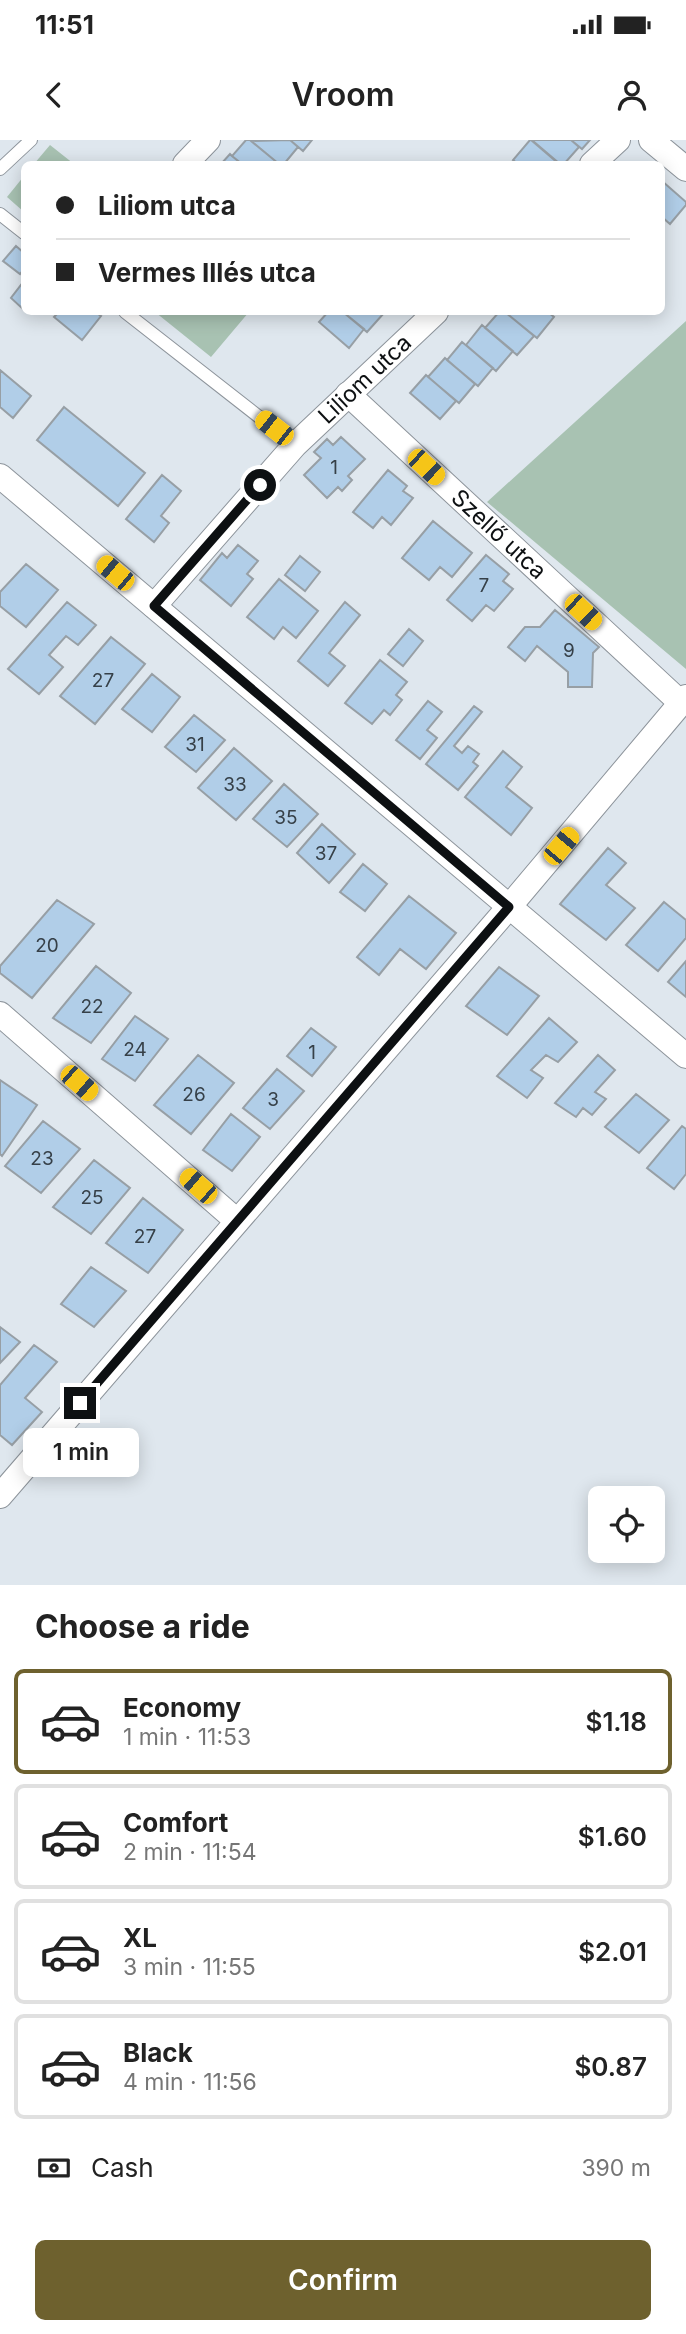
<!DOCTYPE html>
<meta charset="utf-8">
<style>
body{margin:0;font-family:Inter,sans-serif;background:#f2f2f2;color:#222;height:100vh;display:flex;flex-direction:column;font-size:26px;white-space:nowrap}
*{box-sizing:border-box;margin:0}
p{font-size:23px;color:#767676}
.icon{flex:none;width:38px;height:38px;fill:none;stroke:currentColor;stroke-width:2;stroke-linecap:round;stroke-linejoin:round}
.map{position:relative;height:1445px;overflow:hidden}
.panel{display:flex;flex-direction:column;background:#fff;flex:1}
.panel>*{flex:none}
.guide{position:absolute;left:21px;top:21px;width:644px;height:154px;border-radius:10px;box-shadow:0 4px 18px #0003;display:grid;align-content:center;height:154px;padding:0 35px;background:#fff}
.tools{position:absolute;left:588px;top:1346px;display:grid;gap:14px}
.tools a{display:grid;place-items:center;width:77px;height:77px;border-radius:10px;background:#fff;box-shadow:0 4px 18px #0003;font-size:35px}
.end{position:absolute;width:32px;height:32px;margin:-16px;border:9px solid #0d1012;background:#fff;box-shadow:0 0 0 4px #fff}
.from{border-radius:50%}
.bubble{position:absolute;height:49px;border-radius:10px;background:#fff;box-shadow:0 4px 18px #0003;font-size:23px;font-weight:600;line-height:49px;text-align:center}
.car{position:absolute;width:21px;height:42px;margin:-21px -10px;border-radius:9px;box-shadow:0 0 5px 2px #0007;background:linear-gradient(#f5c518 24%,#345 0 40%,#f5c518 0 76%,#345 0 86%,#f5c518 0)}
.guide b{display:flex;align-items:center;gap:24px;height:66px;font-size:26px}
.guide b+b{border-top:2px solid #e0e0e0}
.guide i{width:18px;height:18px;background:#222}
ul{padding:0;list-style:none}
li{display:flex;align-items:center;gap:21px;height:105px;margin:0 14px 10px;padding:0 21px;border:4px solid #e0e0e0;border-radius:10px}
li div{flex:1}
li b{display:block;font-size:26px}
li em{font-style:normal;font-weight:600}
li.selected{border-color:#6e612e}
li>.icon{width:63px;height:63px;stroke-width:1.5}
h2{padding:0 35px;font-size:32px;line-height:84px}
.pay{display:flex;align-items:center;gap:18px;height:77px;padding:0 35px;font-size:26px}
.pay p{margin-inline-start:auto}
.button{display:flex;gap:14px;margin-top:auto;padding:14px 35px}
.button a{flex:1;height:80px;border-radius:10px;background:#6e612e;color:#fff;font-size:28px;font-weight:600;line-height:80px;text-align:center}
.status{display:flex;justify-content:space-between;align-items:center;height:49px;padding:0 35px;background:#fff;direction:ltr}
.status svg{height:19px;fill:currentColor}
header{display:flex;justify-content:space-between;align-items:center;height:91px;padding:0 35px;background:#fff;font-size:32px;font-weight:600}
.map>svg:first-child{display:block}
</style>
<div class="status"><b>11:51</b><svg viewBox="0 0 49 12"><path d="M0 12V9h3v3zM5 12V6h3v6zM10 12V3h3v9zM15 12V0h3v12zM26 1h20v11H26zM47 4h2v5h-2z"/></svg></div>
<header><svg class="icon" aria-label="back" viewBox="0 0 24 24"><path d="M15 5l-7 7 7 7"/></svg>Vroom<svg class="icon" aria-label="person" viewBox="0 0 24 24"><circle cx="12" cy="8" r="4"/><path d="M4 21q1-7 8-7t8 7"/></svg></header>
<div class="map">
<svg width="686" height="1445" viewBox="0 0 686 1445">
<rect width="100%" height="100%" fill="#dfe7ee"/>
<path fill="#a8c2b2" d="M50 5 74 24H34Z
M24 36V72L7 57Z
M155 172H249L211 217Z
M686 181V529L487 362Z"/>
<path fill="#b1cee8" stroke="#979fa5" stroke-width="2" d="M246 0H250L279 24H242L232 16Z
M290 0 298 7 284 24H279L251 1Z
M290 0H312L303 11Z
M530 0H531L559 24H518L513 20Z
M534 0H571L579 7 564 24H560L533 1Z
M571 0H590L582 9Z
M230 14 232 16 242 24H221Z
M662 41 686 62V65L670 84 662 77Z
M16 106 24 113V129L20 134 3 121Z
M24 141V170L11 158Z
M59 172H95L101 176 82 200 54 177Z
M328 172H343L364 189 349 208 319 182Z
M343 172H382L384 173 367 192Z
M499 172H505L534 196 517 215 485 188Z
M505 172H548L554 177 537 198Z
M482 185 513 211 496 231 466 205Z
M462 202 493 228 478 246 447 220Z
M445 218 475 244 459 263 428 237Z
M0 230 31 256 13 278 0 267Z
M426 235 456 261 440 279 410 253Z
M64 267 145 333 118 366 37 300Z
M341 297 365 319 348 336 352 340 342 351 338 347 327 358 304 335 321 318 314 312 327 299 333 305Z
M388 330 407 346 403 351 413 358 391 385 382 377 373 388 353 372Z
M162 335 181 351 161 376 169 383 154 402 126 379Z
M433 381 472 413 452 437 440 427 429 440 402 418Z
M238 405 258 421 247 434 253 439 231 466 200 440 222 413 227 418Z
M486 415 509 434 503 441 513 449 494 471 486 465 472 481 447 460Z
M300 416 320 432 305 451 285 435Z
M26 424 58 450 26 487 0 466V452Z
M279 439 318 471 296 498 283 487 274 499 247 477Z
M67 462 96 485 78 505 66 496 49 515 63 527 39 554 8 529Z
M345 462 360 475 329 513 345 526 328 546 298 521Z
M555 470 599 507 593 513 592 547H568V532L537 506 525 521 508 507 525 487H540Z
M409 489 423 501 403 526 388 514Z
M111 497 145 524 95 584 60 556Z
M380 520 407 542 396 555 402 560 390 575 384 570 372 584 345 563Z
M152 534 180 557 152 592 122 569Z
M428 561 442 572 427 590 437 598 420 619 396 600Z
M474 566 482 572 454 606 462 613 468 606 479 614 473 622 478 626 458 650 426 624Z
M194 575 225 600 196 632 165 607Z
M234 608 272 641 236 680 198 648Z
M503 611 522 627 506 647 532 668 511 695 465 657Z
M284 644 318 674 287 707 253 679Z
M322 684 355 714 329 743 297 713Z
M608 708 626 723 606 745 635 768 606 800 560 764Z
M363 724 387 744 365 771 340 752Z
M409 756 456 793 426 829 400 809 379 835 357 817Z
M57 760 94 784 32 858 0 833V826Z
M664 762 686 780V798L658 831 626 805Z
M686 821V857L668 842Z
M96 826 131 853 91 903 53 878Z
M499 827 539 856 507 895 466 866Z
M135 876 168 899 135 941 102 919Z
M549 878 577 902 558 922 546 915 531 930 543 938 527 958 497 936Z
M311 888 336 907 312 936 287 916Z
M198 915 234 943 191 994 154 965Z
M598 915 615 930 595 952 606 959 592 975 583 968 576 977 555 963Z
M277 929 304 951 270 989 243 968Z
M0 940 37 965 2 1016 0 1014Z
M636 954 669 980 639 1013 605 987Z
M231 974 260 997 232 1031 203 1010Z
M43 981 80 1009 41 1053 5 1026Z
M682 986 686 989V1034L674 1049 647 1028Z
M94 1020 130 1048 91 1094 53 1067Z
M143 1058 183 1090 148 1133 106 1103Z
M91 1127 126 1151 94 1187 61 1164Z
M0 1187 20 1202 0 1223Z
M34 1205 57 1222 25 1258 42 1272 12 1305 0 1295V1245Z"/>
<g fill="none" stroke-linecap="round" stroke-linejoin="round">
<g stroke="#8d949b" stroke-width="14">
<path id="lane" d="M0 29 31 0
M0 74 24 93
M125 172 295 305"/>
</g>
<g stroke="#8d949b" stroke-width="26">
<g id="street">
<path d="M651 0 686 29"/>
<path d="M185 24 208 0"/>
<path d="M592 24 618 0"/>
<path id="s1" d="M348 254 681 563"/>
<path d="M0 336 686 916"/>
<path id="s2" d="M154 466 295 305 436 172"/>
<path d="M0 874 237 1081"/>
<path d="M0 1356 509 767 686 557"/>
</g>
</g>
<use href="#lane" stroke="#fff" stroke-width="12"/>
<use href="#street" stroke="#fff" stroke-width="24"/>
</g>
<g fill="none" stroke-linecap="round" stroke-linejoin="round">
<path stroke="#0d1012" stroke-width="9" d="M80 1263 509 767 154 466 260 345"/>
</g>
<g text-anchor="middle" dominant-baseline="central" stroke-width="6" stroke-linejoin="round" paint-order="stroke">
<g font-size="19" fill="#364048">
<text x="334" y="327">1</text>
<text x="484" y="445">7</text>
<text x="569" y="510">9</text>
<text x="103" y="540">27</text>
<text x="195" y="604">31</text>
<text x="235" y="644">33</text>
<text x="286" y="677">35</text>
<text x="326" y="713">37</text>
<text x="47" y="805">20</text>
<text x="92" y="866">22</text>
<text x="135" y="909">24</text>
<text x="312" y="912">1</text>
<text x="194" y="954">26</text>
<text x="273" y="959">3</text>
<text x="42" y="1018">23</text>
<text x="92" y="1057">25</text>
<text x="145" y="1096">27</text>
</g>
<g font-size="23" fill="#0d1012" stroke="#ecf5fc">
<text stroke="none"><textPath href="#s2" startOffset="310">Liliom utca</textPath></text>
<text stroke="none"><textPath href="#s1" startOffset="206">Szellő utca</textPath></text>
</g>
</g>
</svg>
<div class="tools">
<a><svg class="icon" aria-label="locate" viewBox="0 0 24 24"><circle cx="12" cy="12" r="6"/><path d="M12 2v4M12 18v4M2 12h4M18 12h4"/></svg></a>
</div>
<i class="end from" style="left:260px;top:345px"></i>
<i class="end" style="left:80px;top:1263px"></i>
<div class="bubble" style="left:23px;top:1288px;width:116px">1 min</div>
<i class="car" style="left:274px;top:288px;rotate:308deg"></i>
<i class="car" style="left:426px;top:327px;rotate:133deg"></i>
<i class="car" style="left:115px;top:433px;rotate:310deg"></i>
<i class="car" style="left:583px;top:472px;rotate:133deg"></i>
<i class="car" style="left:561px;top:706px;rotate:40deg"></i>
<i class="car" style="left:79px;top:943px;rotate:131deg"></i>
<i class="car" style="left:198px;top:1046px;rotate:311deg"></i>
<div class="guide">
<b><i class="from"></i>Liliom utca</b>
<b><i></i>Vermes Illés utca</b>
</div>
</div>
<section class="panel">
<h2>Choose a ride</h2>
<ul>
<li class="selected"><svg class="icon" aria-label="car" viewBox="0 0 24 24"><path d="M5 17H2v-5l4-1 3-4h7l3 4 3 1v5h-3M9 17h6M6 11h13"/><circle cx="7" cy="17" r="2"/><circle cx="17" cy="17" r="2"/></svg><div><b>Economy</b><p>1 min · 11:53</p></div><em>$1.18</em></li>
<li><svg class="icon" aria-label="car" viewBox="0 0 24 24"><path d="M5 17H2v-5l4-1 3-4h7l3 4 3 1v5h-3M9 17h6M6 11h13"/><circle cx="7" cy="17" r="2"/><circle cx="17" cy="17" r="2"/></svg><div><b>Comfort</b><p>2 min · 11:54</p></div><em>$1.60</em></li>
<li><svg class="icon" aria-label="car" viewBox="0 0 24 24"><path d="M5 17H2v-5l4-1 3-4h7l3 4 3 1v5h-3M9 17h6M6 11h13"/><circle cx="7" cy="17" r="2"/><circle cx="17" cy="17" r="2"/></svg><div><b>XL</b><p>3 min · 11:55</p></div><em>$2.01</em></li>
<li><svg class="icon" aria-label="car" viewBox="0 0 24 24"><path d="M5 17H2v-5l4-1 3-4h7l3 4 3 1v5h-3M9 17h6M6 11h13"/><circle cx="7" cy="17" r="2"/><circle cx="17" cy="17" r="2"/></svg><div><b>Black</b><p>4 min · 11:56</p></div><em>$0.87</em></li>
</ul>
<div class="pay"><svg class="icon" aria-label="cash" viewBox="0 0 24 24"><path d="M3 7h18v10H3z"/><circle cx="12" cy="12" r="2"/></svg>Cash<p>390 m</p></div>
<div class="button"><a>Confirm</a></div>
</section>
